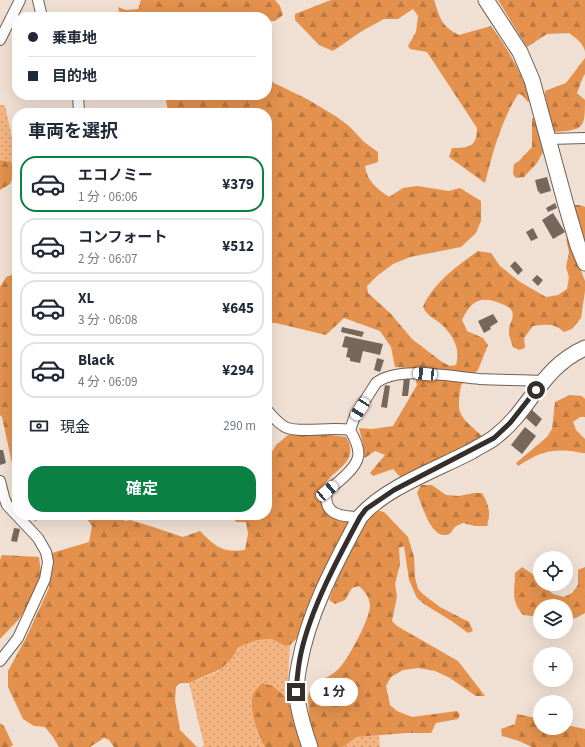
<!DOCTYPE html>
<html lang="ja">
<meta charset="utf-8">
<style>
body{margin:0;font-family:"Source Sans 3","Noto Sans JP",sans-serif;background:#f2f2f3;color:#1f2937;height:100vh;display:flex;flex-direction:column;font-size:15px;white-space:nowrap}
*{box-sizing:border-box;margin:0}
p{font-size:13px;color:#747a83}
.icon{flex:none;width:22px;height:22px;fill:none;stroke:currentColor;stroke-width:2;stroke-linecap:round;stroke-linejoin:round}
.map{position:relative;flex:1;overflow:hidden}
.drawer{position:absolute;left:12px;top:108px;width:260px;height:412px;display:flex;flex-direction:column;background:#fff;border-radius:16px;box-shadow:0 4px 16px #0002}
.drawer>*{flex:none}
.top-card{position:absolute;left:12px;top:12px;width:260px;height:88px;border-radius:16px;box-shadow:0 4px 16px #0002;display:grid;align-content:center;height:88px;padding:0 16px;background:#fff}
.controls{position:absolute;left:533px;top:551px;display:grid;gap:8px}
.controls a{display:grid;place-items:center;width:40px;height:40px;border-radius:50%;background:#fff;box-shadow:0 4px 16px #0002;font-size:20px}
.end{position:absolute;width:18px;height:18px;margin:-9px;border:5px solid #352e2a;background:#fff;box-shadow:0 0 0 2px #fff}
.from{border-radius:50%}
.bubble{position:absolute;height:28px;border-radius:14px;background:#fff;box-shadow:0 4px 16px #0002;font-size:13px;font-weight:700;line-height:28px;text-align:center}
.car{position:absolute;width:12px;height:24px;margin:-12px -6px;border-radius:5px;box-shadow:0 0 3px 1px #0007;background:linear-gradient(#fff 24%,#345 0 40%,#fff 0 76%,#345 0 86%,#fff 0)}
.top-card b{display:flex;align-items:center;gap:14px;height:38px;font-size:15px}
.top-card b+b{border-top:1px solid #e0e1e3}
.top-card i{width:10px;height:10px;background:#1f2937}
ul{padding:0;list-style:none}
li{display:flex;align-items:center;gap:12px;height:56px;margin:0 8px 6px;padding:0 8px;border:2px solid #e0e1e3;border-radius:16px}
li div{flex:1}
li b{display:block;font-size:15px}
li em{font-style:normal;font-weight:700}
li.active{border-color:#0b8043}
li>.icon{width:36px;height:36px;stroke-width:1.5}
h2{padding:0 16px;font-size:18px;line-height:48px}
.pay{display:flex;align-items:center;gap:10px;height:44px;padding:0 16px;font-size:15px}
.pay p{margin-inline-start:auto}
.action{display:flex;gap:8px;margin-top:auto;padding:8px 16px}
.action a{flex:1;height:46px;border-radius:16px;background:#0b8043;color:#fff;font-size:16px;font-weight:700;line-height:46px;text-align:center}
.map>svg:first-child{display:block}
</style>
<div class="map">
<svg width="585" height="747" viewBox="0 0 585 747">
<defs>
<pattern id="grass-dots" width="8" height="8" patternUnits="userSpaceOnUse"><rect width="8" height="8" fill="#f5b582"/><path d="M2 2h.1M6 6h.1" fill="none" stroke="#c7946b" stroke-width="1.8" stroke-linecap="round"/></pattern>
<pattern id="forest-firs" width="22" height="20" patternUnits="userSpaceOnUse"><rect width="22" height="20" fill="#e3914d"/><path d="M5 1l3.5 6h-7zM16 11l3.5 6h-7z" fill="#b97740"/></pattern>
</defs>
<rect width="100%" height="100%" fill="#f0e0d3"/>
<path fill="url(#grass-dots)" d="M0 105H5L17 161 11 162 0 160Z
M272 639 283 645H290L287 698 273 686 252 705 258 734 265 747H202L204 745 189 683C199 679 212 675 221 669 228 664 232 656 237 650 244 640 261 640 272 639Z
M379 735 380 747H343L357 737Z"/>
<path fill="url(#forest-firs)" d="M141 0H275L280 6 283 15 275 21H267V17H253L245 14H236L234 17H120L118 7 126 10 138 9Z
M331 0H434C440 18 441 26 459 35L491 26C508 49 522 73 531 100L528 102 522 95 518 94C501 121 493 152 485 183L449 157 452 148C469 148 477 147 477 128L427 52 410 49 408 46 416 32 418 16 413 9 398 19H384L362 31 333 51 319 45 295 20V14Z
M498 0H585V52C584 44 576 38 569 33L547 34 527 47Z
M585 58V74L583 77 577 93 585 100C585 128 584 130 555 132L549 123 545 91 566 83Z
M267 76 274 83 307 99 337 117 349 126 364 142 378 152V162L365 166C367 181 376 188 389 197L403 188 417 186 449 191 460 188 481 201V221L476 233 461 247 410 257 393 264 377 276 367 286 368 293 391 314 412 339 442 362 450 366 456 365C461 349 453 335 441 324 434 318 427 316 423 307 433 283 457 266 478 251L491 253 500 266 520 282 546 297 558 295 567 289 569 277 566 267 569 252 566 239 571 238 578 263 585 281V291L581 318 572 329 564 332C555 323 545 324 533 326L524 338 525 348 519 350 513 347C512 343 509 337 509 332 508 325 515 319 512 311 510 307 506 306 502 304 481 295 471 300 462 320L467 331 483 338 488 345 478 370 461 385C456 415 459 415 481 435L479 441 402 479 393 469 373 476 370 473 385 455 375 451 365 458 363 455V444L359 428 372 429 393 426 417 385 413 368 395 367 391 347 380 331 344 318 326 335 276 323H267V113H169L168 111 165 95H267Z
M532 118H538L544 150 537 163 524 177 516 178 513 174 514 164 519 161 532 147Z
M0 160 11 162 16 171 10 184 0 190Z
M573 205H580L585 207V244Z
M14 274 17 277V473L13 468 2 417 0 415V287L6 277Z
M570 395 582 396 585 399V417H580L573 422 576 430 585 439V453C579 453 575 451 569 451 547 449 536 455 518 466L516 463 547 437 552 429 555 402Z
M308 432 346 437C365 468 315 473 323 498 326 505 331 512 334 518L350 522 297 638 290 645H283L272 639 258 640 245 644 238 648 231 659 221 669 189 683H180L176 687 175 700 180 730 197 747H114L109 740 104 738 90 747H59L53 737 45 727 34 726 23 719 8 687V671L26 638 49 588 52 553 89 542 92 526 84 515H120L125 521 130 520 147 525 183 537 200 531C216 547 222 553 245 550L248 534 246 522H236L233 516 267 515V460L276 445 288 435Z
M421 485H432L446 495 459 496 474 493H482C489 505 491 513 487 526H475L463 523C461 524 457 525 455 527 452 530 451 535 446 535 430 537 422 504 417 493Z
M376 510 384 512 408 537 414 557 415 577 418 589 424 595 440 607 469 622 473 631 468 633 453 622 424 604 417 598 409 580 404 546 399 548 400 564 395 584 397 597 392 621 397 626 458 661 485 696H476L450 678 435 671 418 668 403 670 391 677 386 686 390 705 397 711 412 717 457 711 460 715 458 719 436 723 431 733H406L357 737 343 747H314L310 728 308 696 313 683C320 680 329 677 335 672 346 665 369 620 370 607 370 598 366 593 359 586L352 588 345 600 335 604 329 600C341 569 353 534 376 510Z
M2 555 39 557 41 573 30 602 19 619 0 639V560Z
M522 567 534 575 540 582V584H542L553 594 564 597 572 593 578 585V570L585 567V613L576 618 566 620V606H540V617L523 615C510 599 515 592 515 573Z
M262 683 273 686 287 698 304 747H265C258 735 247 706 254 693 256 689 259 686 262 683Z
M517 714 540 719V728H566V725L585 729V747H532L519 741 502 736 501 729 515 724Z
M0 723 4 726 13 745 10 747H0Z"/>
<path fill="#76675d" d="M547 177 551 191 540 194 539 191 538 192 535 180Z
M555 203 557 208 548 212 546 208Z
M553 213 565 232 553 239 542 220Z
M533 228 538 238 531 241 526 232Z
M515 261 523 270 518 275 510 266Z
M537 275 543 280 538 286 532 280Z
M493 314 498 322 490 327 491 329 484 333 478 321Z
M342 327 364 332 362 337 341 332Z
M345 336 383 344 380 355 363 351 360 363 350 361V358L346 357 348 348 342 347Z
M377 358 384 360 380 372 374 370Z
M404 377 410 378 408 396H402Z
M385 385 390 386 387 408 381 407Z
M532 410 542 419 536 427 526 418Z
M525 427 536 436 522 454 511 445Z
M0 450H3L6 463 0 465Z
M17 485V505L10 503Z
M25 515H40L36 521Z
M14 528 20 529 17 542 11 541Z"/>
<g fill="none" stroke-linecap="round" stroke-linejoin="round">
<g stroke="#6e6055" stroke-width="12">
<path id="street" d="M38 0 42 17
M0 40 20 0
M78 95 79 113
M549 139 585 138
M267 410C272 416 278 423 285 427 299 434 332 426 350 430 354 437 360 449 358 457 356 469 336 484 327 491 322 515 342 517 360 517
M350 430 355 416 376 383C398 365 453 377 480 379 500 380 521 380 542 381
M0 481 4 497 7 505 38 538 46 552 48 562 45 579 18 638 0 661"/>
</g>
<g stroke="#6e6055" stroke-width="17">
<path id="secondary" d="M486 0 520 52 532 80 566 205 578 246 585 263
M310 747C304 730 298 712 297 694 296 685 297 675 299 666 308 613 335 564 360 517 384 488 438 469 472 451 479 446 488 443 495 437 531 410 540 368 585 348"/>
</g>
<use href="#street" stroke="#fff" stroke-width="10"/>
<use href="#secondary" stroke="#fff" stroke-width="15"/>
</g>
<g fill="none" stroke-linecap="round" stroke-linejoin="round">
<path stroke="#352e2a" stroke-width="5" d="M296 692C297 679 298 666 301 653 311 608 338 558 360 517L366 509 394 490 494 438 510 423 536 390"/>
</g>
</svg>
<div class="controls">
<a><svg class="icon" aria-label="locate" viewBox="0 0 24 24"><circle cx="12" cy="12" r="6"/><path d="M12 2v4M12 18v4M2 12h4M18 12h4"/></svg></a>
<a><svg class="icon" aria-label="layers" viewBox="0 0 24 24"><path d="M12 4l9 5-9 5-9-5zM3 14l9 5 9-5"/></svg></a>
<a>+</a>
<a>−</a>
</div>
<i class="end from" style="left:536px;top:390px"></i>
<i class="end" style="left:296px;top:692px"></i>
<div class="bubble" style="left:310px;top:678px;width:48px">1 分</div>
<i class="car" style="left:425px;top:374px;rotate:275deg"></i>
<i class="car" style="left:360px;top:409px;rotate:213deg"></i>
<i class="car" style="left:327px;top:491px;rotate:50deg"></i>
<div class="top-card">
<b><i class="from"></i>乗車地</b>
<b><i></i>目的地</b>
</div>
<section class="drawer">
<h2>車両を選択</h2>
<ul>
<li class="active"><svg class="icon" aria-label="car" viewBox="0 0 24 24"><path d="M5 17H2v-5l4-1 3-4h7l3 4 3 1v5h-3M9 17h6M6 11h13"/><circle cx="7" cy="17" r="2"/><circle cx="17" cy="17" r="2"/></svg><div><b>エコノミー</b><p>1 分 · 06:06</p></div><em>¥379</em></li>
<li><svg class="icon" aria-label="car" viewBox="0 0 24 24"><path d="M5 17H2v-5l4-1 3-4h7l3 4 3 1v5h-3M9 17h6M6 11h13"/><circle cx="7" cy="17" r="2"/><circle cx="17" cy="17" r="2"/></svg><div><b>コンフォート</b><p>2 分 · 06:07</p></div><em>¥512</em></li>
<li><svg class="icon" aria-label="car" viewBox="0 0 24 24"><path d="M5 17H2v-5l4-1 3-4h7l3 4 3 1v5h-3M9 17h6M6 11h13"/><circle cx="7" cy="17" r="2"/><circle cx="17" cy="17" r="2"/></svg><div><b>XL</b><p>3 分 · 06:08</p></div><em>¥645</em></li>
<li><svg class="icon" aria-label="car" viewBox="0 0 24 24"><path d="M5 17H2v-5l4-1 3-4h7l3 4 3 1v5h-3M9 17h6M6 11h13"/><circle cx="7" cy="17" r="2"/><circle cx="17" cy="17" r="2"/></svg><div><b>Black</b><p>4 分 · 06:09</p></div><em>¥294</em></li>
</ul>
<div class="pay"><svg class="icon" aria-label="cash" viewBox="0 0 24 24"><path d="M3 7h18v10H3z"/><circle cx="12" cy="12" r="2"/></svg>現金<p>290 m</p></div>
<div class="action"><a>確定</a></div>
</section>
</div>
